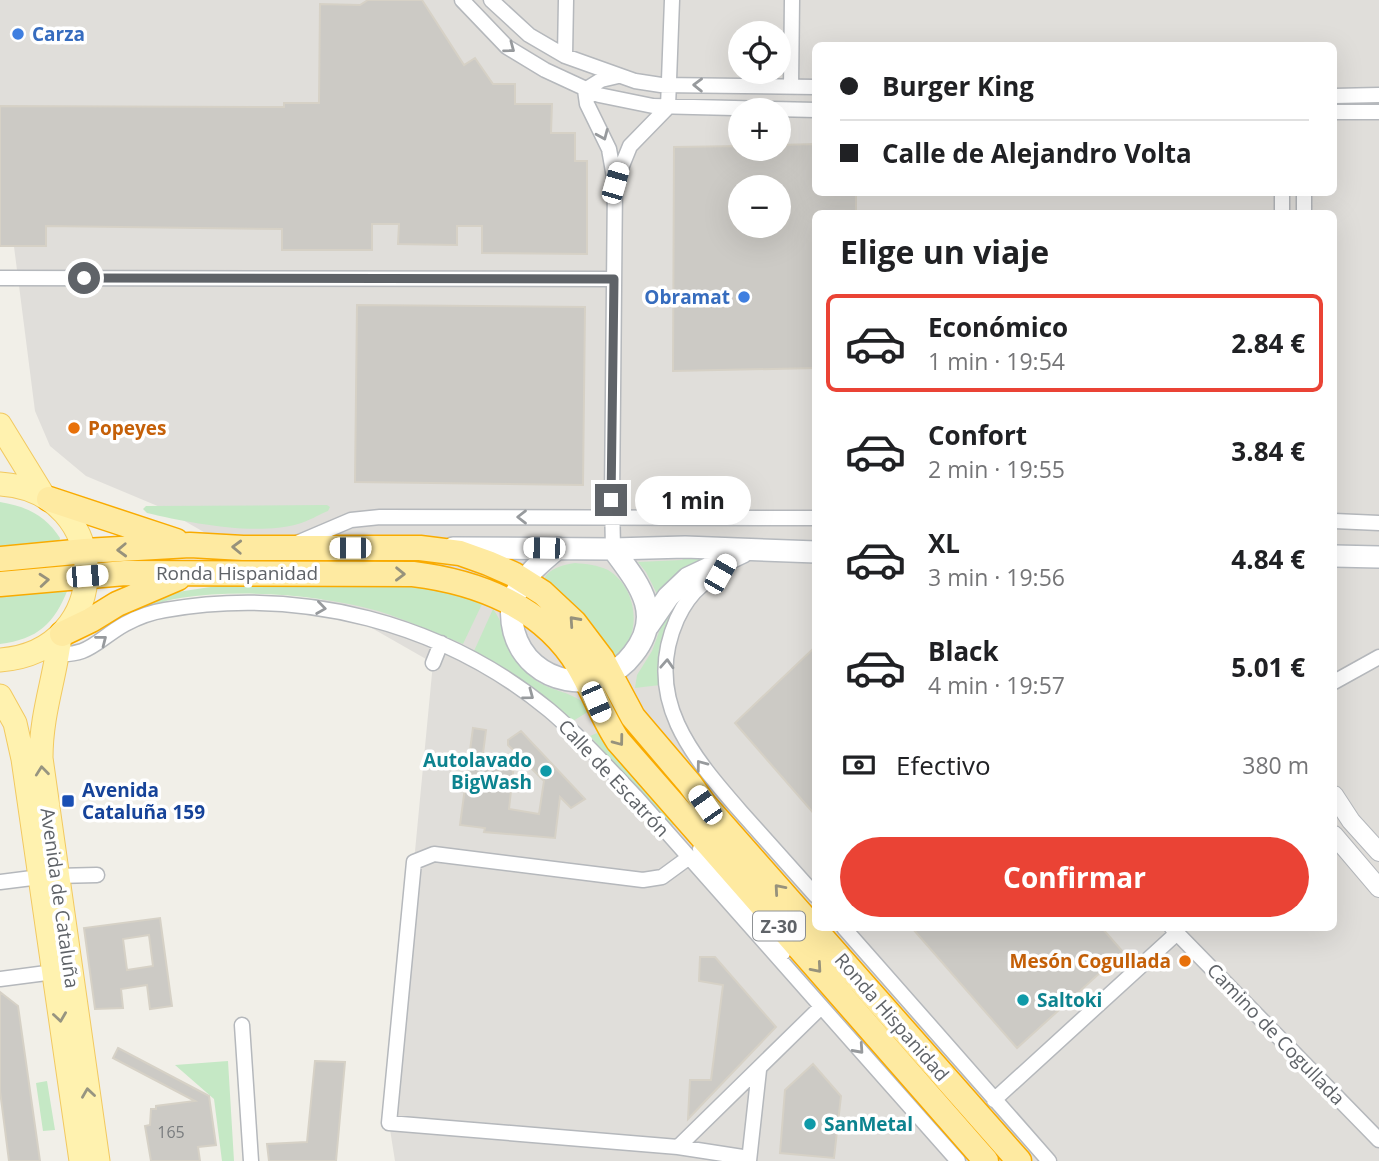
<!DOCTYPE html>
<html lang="es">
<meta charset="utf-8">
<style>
body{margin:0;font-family:"Open Sans",sans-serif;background:#f6f6f6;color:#202124;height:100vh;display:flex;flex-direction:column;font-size:26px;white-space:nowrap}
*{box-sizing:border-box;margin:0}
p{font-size:23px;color:#757577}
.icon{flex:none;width:38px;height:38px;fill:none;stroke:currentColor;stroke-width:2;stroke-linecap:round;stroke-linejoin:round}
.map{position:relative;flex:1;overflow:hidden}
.details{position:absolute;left:812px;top:210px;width:525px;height:721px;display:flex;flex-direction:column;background:#fff;border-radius:10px;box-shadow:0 7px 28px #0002}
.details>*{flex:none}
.guide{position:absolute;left:812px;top:42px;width:525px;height:154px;border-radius:10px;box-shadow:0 7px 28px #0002;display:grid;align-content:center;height:154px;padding:0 28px;background:#fff}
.controls{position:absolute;left:728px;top:21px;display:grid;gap:14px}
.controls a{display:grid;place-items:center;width:63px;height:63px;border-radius:50%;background:#fff;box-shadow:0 7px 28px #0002;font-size:35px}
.end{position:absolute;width:32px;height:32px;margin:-16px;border:9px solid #5f6368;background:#fff;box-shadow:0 0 0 4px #fff}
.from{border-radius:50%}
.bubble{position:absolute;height:49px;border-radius:24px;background:#fff;box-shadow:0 7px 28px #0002;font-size:23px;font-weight:700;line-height:49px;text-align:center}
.car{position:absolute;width:21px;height:42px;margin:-21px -10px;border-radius:9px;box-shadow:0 0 5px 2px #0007;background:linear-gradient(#fff 24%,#345 0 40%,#fff 0 76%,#345 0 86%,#fff 0)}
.guide b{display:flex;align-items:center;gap:24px;height:66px;font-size:26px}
.guide b+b{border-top:2px solid #e0e0e0}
.guide i{width:18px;height:18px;background:#202124}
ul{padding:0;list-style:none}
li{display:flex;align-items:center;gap:21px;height:98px;margin:0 14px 10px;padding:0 14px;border:4px solid transparent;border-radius:10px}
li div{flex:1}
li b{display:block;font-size:26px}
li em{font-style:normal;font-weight:700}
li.on{border-color:#ea4335}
li>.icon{width:63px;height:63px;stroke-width:1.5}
h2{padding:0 28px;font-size:32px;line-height:84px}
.pay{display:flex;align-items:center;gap:18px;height:77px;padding:0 28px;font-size:26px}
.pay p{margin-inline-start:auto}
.button{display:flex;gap:14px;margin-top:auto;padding:14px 28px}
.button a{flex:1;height:80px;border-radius:42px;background:#ea4335;color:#fff;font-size:28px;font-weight:700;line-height:80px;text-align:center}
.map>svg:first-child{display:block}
</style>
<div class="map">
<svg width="1379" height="1161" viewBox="0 0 1379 1161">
<rect width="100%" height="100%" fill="#f1efe8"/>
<path fill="#e0deda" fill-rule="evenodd" d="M0 0H1379V1161H395L389 1123 433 663 160 507 86 476 50 446 35 411 0 137ZM740 33H779V72H740ZM816 46H1334V192H816ZM740 110H779V149H740ZM740 187H779V226H740ZM816 214H1334V928H816Z"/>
<path fill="#c5e8c5" d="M0 502C26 506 46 516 60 538L59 542 0 549Z
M327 505 330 507 328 511C318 515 309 521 298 524 256 536 189 523 147 513L143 509 146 506Z
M689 554 710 556 657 594 646 572 638 562 682 560Z
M575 563C587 564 597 565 608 570 637 587 644 635 616 657L579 609 544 579C549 568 563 565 575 563Z
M230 584 423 586 483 602 463 644C435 633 407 620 378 611 318 594 241 589 180 598 161 601 145 608 128 615L126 610 171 593Z
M68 589C54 624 38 639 0 644V595Z
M675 603 662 644 660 685 635 688 637 675 652 651 663 621Z
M493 609C509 631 507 655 530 676 549 693 576 690 591 710L573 721 516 676 474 651Z
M602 731 673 821 674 825H669L590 736Z
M228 1061 234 1161H222L214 1099 175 1065Z
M47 1081 55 1130 43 1131 36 1083Z"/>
<path fill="#cccac5" stroke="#d6d1c6" stroke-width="2" fill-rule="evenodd" d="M368 0H422L464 65 475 58 493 84H515V104H552L551 133H575V161H587V254L482 253V226H457V245L398 244 399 224H372V250H282V229L46 226V246H0V106L284 107V103H319L320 4 360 5Z
M814 144 816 192H856V214H816V368L673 371 674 147 740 146V149H779V145ZM740 187H779V226H740Z
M357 305 585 307 583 485 355 482Z
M816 646V816L735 723Z
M473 728 486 730 482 761 514 764 509 809 539 814 544 781 508 745V740L521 731 585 799 571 808 560 797 555 838 484 832 485 828 460 825Z
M160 918 172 1006 150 1009 147 985 121 989 123 1008 95 1009 84 928ZM149 935 153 966 127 970 123 939Z
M912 928H1102L1123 952 1017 1048Z
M700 957H715L776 1027 688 1119 690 1080H711L723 985 699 981Z
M0 992 18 1006 40 1161H9L0 1091Z
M118 1048 209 1096 216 1145 198 1147 200 1161H151L145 1126 150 1125 151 1109H156V1106L195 1101 113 1058Z
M315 1061 345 1062 336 1161H269L267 1144 307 1142Z
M813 1064 841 1096 834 1158 780 1153 785 1090Z"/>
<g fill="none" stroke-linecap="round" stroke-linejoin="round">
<g stroke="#b5b8bc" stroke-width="17">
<path id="minor" d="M462 0 507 47 545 70 599 95 653 106 816 110
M491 0 529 35 565 56 635 81 661 85 816 87
M565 56 566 0
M791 86 792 0
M1334 96 1379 95
M1334 112H1379
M617 178 630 146 668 107 672 0
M1282 214V192
M1304 214V192
M0 278 614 279
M1334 521 1379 523
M297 543 351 520 380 517 816 518
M613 549 612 500 615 183 609 149 587 104 585 90 601 80 618 76
M725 565C719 575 712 578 702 585 691 594 683 606 677 619 642 698 692 756 741 812 766 840 791 868 816 896
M50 653C89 659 96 640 125 624 138 617 152 612 165 610 301 586 443 623 549 710 580 736 607 767 635 796L958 1161
M433 663 441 643
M1334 682 1379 657
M700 849C724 887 760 915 783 953
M688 858 662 877 643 880 434 854 414 862 389 1123 678 1147 749 1158
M56 876 97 875
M0 882 40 877
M844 928 1049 1161
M1172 928 1379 1140
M0 979 54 972
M242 1025 251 1161
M994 1100 1177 933
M678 1147 821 1007
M749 1161 759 1070"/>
</g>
<g stroke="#b5b8bc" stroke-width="20">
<path id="tertiary" d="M1334 795 1351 821 1379 852
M1334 835 1379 888"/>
</g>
<g stroke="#b6babf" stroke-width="24">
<path id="secondary" d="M453 548 613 549 685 547 816 552
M558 548C542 561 524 576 515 595 510 607 511 620 514 632 529 686 600 698 633 654 665 614 638 583 613 549
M1334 556 1379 557
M648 626 668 597 688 578 743 552"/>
</g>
<g stroke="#f2c960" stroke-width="25">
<path id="primary" d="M0 425 43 495
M0 484C115 491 115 652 0 660
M60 636C55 679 41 713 41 758L98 1161
M0 696 15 723 23 759 81 1161"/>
</g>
<g stroke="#f9ab00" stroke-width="27">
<path id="trunk" d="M49 499 176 541
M0 559 85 551 190 545 243 548H420L460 553 488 563 513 574 543 593 574 622 602 659 633 717 690 784 705 805 1019 1161
M0 584 125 573 413 574C478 582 543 607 578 665 593 690 602 717 618 741L986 1161
M62 634 91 620 117 604 178 578"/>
</g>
<use href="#minor" stroke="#fff" stroke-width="14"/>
<use href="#tertiary" stroke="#fff" stroke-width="18"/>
<use href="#secondary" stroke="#fff" stroke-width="21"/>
<use href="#primary" stroke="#fff2af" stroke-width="23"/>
<use href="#trunk" stroke="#feeaa1" stroke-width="24"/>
</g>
<defs><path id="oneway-chevron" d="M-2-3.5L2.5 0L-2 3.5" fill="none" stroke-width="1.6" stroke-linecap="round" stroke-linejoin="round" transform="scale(1.75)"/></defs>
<g stroke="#979a9d">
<use href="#oneway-chevron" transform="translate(510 48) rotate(37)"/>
<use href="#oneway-chevron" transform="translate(698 85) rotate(-179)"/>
<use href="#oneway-chevron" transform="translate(603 135) rotate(67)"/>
<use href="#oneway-chevron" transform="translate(522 517) rotate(-180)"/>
<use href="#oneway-chevron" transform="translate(321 608) rotate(8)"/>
<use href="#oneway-chevron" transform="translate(102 640) rotate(-38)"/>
<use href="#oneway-chevron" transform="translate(667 664) rotate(-87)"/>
<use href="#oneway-chevron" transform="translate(529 695) rotate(37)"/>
<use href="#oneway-chevron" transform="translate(701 765) rotate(-127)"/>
<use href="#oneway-chevron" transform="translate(859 1049) rotate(48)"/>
</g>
<g stroke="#97927c">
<use href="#oneway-chevron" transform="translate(237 547) rotate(-178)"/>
<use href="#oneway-chevron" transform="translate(122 550) rotate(178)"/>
<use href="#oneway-chevron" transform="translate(400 574) rotate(1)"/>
<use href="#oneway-chevron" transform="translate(44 580) rotate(-5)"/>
<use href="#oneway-chevron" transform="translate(574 621) rotate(-132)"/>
<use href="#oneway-chevron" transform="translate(619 741) rotate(53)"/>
<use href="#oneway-chevron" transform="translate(779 889) rotate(-131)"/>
<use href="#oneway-chevron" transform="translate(817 968) rotate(49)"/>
</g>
<g stroke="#979581">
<use href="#oneway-chevron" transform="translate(42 771) rotate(-96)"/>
<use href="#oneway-chevron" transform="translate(60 1017) rotate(82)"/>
<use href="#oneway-chevron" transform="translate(88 1093) rotate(-98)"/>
</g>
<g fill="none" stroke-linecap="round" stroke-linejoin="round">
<path stroke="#5f6368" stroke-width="9" d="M84 278 614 279 611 500"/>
</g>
<g fill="#3f7fe0" stroke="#fff" stroke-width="2.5">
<circle cx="18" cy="34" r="7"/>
<circle cx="744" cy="297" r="7"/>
</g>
<g fill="#e8710a" stroke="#fff" stroke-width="2.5">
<circle cx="74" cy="428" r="7"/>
<circle cx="1185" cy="961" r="7"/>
</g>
<g fill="#0f9aa8" stroke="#fff" stroke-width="2.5">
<circle cx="546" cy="771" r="7"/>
<circle cx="1023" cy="1000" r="7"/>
<circle cx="810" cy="1124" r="7"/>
</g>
<rect fill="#1a4fb4" stroke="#fff" stroke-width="2.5" x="61" y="794" width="14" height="14" rx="3.5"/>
<g text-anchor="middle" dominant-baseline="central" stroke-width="7" stroke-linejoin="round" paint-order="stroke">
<g font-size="16" fill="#7a7d7f">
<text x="171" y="1132">165</text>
</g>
<rect fill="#fff" stroke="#8f9295" stroke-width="2" x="753" y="911.5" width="52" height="29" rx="5"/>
<g font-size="18" font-weight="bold" fill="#5f6368">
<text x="779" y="926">Z-30</text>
</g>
<g font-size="19" font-weight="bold" fill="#366cbe" stroke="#fff" text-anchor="start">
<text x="32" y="34">Carza</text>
<text x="730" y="297" text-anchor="end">Obramat</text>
</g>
<g font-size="19" font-weight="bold" fill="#c56008" stroke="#fff" text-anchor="start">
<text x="88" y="428">Popeyes</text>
<text x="1171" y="961" text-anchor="end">Mesón Cogullada</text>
</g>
<g font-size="19" fill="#5f6368" stroke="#fff">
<text x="237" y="573">Ronda Hispanidad</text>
<text transform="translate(614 778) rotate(47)">Calle de Escatrón</text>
<text transform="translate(60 898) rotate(82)">Avenida de Cataluña</text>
<text transform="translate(892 1017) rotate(49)">Ronda Hispanidad</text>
<text transform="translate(1276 1034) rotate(46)">Camino de Cogullada</text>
</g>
<g font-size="19" font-weight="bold" fill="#0d838f" stroke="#fff" text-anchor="start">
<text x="532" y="760" text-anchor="end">Autolavado<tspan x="532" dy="22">BigWash</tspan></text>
<text x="1037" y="1000">Saltoki</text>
<text x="824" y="1124">SanMetal</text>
</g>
<g font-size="19" font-weight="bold" fill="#164399" stroke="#fff" text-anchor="start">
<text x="82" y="790">Avenida<tspan x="82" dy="22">Cataluña 159</tspan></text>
</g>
</g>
</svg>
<div class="controls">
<a><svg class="icon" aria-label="locate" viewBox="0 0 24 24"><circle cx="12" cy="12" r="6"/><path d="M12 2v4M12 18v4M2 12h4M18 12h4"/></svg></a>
<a>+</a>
<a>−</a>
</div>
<i class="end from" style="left:84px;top:278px"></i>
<i class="end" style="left:611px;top:500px"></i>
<div class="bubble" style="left:635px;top:476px;width:116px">1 min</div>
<i class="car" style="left:615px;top:183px;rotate:16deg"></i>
<i class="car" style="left:350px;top:548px;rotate:270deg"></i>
<i class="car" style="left:544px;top:548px;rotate:271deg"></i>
<i class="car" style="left:720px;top:574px;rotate:30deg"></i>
<i class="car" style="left:87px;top:576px;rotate:85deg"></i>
<i class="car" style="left:596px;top:702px;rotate:157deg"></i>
<i class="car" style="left:705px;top:805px;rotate:325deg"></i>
<div class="guide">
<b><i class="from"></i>Burger King</b>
<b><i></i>Calle de Alejandro Volta</b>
</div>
<section class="details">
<h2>Elige un viaje</h2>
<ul>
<li class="on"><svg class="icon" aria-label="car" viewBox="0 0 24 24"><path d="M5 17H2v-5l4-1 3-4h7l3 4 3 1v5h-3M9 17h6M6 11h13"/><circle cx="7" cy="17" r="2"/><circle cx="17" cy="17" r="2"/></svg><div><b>Económico</b><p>1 min · 19:54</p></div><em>2.84 €</em></li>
<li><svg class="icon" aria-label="car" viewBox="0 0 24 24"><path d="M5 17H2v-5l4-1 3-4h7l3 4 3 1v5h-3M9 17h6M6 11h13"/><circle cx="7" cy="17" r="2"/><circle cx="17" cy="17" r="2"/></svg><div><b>Confort</b><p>2 min · 19:55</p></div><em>3.84 €</em></li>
<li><svg class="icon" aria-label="car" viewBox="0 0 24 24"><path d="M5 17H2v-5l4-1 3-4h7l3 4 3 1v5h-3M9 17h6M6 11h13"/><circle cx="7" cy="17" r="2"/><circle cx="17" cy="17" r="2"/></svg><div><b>XL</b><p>3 min · 19:56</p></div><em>4.84 €</em></li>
<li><svg class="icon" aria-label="car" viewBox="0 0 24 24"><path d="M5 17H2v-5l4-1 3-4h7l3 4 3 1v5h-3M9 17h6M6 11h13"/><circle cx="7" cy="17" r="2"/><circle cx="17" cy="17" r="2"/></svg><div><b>Black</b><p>4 min · 19:57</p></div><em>5.01 €</em></li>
</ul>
<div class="pay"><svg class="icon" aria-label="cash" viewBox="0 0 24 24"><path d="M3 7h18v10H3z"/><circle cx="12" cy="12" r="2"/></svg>Efectivo<p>380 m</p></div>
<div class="button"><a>Confirmar</a></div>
</section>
</div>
